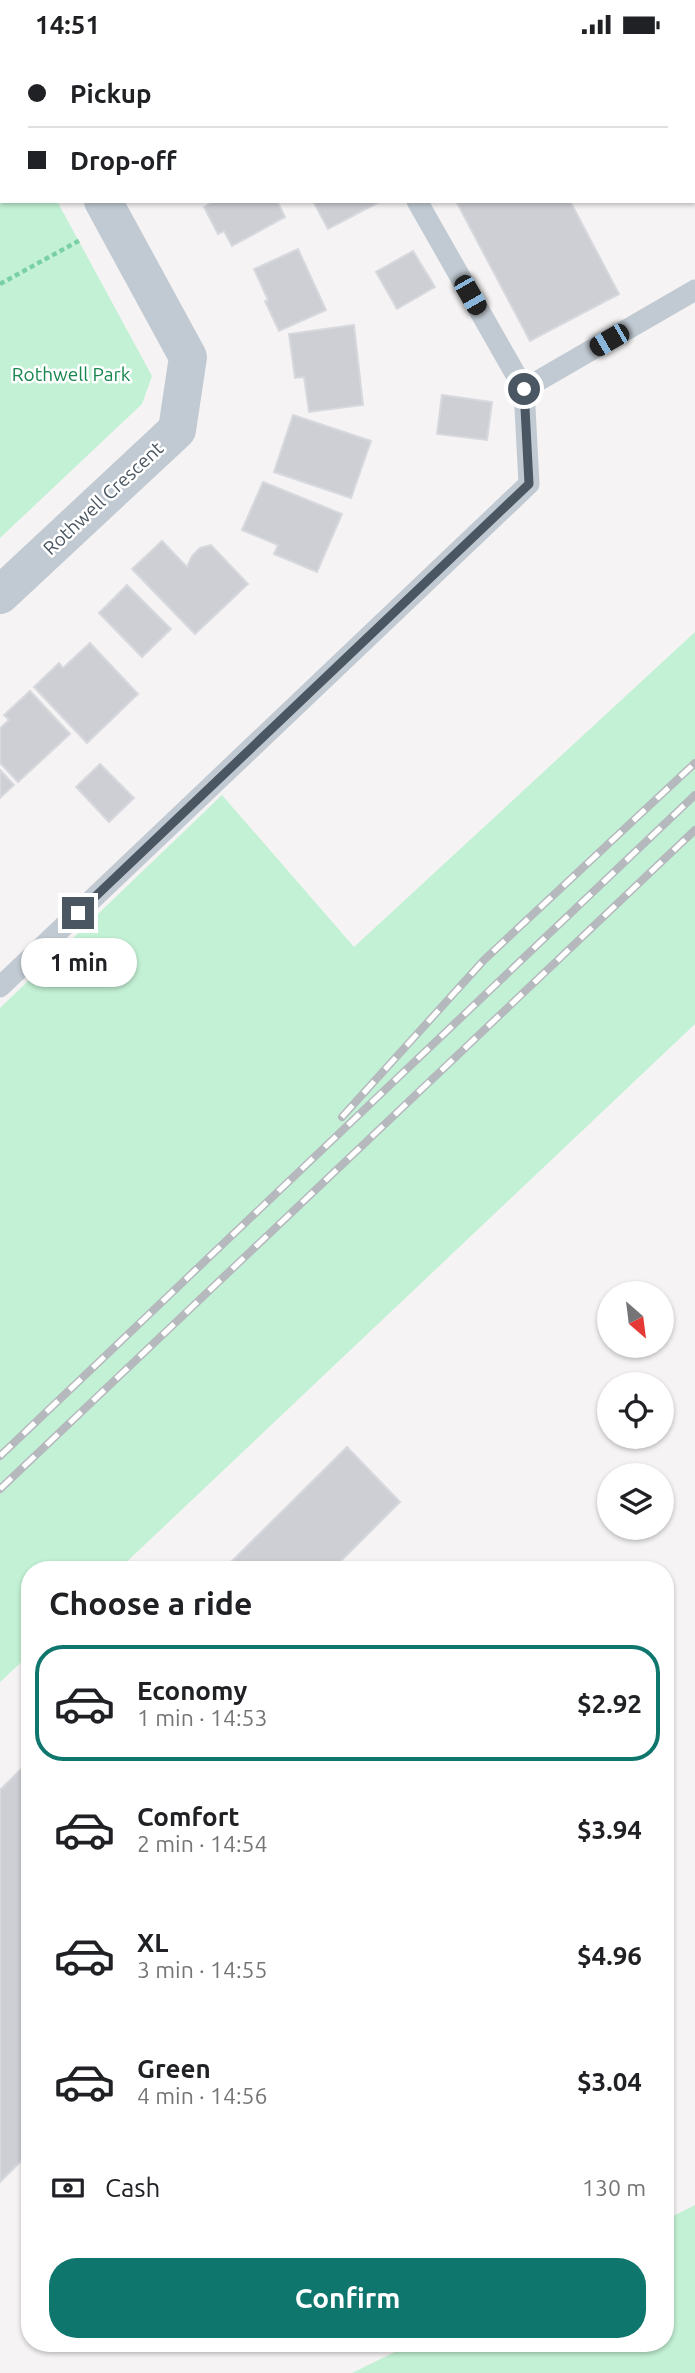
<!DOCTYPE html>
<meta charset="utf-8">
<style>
body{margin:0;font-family:Ubuntu,sans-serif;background:#f2f2f2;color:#202124;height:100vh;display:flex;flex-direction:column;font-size:26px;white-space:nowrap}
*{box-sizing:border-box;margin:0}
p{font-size:23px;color:#757577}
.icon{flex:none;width:38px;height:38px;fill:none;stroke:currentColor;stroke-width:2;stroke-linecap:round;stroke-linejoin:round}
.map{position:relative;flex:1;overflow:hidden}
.side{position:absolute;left:21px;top:1512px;width:653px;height:791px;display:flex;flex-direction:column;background:#fff;border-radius:28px;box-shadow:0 2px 5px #0004}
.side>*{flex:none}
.hud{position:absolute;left:0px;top:0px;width:696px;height:154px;box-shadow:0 2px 5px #0004;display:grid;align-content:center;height:154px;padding:0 28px;background:#fff}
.needle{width:46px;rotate:152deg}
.tools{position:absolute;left:597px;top:1232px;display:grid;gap:14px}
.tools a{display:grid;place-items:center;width:77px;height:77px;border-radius:50%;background:#fff;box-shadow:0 2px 5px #0004;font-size:35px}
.end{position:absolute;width:32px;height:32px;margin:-16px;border:9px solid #4a5661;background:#fff;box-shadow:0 0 0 4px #fff}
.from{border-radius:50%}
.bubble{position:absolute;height:49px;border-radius:24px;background:#fff;box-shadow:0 2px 5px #0004;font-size:23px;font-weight:700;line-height:49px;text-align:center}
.car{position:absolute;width:21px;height:42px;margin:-21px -10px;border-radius:9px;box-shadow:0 0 5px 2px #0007;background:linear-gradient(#222 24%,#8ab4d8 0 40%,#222 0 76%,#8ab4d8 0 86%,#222 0)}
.hud b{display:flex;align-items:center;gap:24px;height:66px;font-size:26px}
.hud b+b{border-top:2px solid #e0e0e0}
.hud i{width:18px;height:18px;background:#202124}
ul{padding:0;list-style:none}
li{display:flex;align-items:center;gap:21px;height:116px;margin:0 14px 10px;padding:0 14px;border:4px solid transparent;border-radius:28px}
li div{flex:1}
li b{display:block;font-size:26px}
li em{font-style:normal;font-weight:700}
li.on{border-color:#0f766e}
li>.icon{width:63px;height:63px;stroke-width:1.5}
h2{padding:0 28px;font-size:32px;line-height:84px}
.pay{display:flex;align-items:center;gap:18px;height:77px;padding:0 28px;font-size:26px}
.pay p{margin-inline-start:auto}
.action{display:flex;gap:14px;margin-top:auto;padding:14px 28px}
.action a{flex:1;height:80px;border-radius:28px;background:#0f766e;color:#fff;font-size:28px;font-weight:700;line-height:80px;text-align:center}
.status{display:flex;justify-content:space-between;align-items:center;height:49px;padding:0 35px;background:#fff;direction:ltr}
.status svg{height:19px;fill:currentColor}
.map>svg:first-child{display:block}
</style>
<div class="status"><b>14:51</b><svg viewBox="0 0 49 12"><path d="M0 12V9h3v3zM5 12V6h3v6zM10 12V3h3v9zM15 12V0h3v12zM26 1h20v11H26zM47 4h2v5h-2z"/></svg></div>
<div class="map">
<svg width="695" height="2324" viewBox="0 0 695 2324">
<rect width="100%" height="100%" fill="#f5f3f3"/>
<path fill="#c3f1d5" d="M0 47 2 152H57L152 327 142 355 0 489Z
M695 583V975L118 1521H30V1605L0 1633V959L222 746 354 898Z
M695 2156V2324H352L413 2294H665V2171Z"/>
<path fill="#cdcfd5" stroke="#d7d9de" stroke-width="2" d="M236 0H299L300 2H237Z
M371 0H428L424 2Z
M449 0H489L490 2H445Z
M214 152H277L285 168 232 197 224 182 218 185 204 158Z
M313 152H381L328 180Z
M456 152H570L619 245 530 292Z
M298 200 326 261 279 282 265 252 268 251 254 220Z
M413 202 435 238 397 260 376 223Z
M354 276 363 356 309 363 304 328 295 329 289 285Z
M442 346 492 353 487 391 437 385Z
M293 366 371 392 351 449 274 423Z
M263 433 342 465 317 523 274 505 278 496 242 481Z
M162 492 187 518 192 507 200 499 211 496 248 535 195 585 132 520Z
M127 536 171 580 142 608 99 564Z
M90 594 138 645 87 694 34 638 59 614 63 619Z
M30 642 70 685 18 733 0 714V679L9 671 4 666Z
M100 715 134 749 109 773 76 738Z
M0 721 14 736 0 749Z
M347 1398 400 1453 332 1521H223Z
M30 1711V2103L0 2133V1741Z"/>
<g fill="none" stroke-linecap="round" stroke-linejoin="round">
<path stroke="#7ad0a6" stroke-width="4.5" stroke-dasharray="5 3.5" stroke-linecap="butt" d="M0 235 82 190"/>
<path stroke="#c1cad2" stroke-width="21" d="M330 0 331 2
M524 340 695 241
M0 938 529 435 524 340 417 152"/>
<path stroke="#c1cad2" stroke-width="38" d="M20 0 21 2
M90 2 93 0
M0 546 177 381 188 308 103 152"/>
<path stroke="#c1cbd6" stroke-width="38" d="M673 0 674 2"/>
<g stroke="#b5b8bd" stroke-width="8">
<path id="rail" d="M342 1068 484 911 695 714
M0 1407 695 746
M0 1440 695 781"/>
</g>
<use href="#rail" stroke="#fff" stroke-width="5" stroke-dasharray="16" stroke-linecap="butt"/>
</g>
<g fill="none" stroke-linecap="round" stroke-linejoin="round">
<path stroke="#4a5661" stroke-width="9" d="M78 864 529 435 524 340"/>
</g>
<g text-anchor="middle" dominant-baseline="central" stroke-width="5" stroke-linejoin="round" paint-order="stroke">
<g font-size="19" fill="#17864f" stroke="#fff">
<text x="71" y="325">Rothwell Park</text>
</g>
<g font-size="19" fill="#4a5661" stroke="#fff">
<text transform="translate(103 449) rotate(-43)">Rothwell Crescent</text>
</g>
</g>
</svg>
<div class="tools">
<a><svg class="needle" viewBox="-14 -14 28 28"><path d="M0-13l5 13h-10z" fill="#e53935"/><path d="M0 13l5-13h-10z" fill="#757577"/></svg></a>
<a><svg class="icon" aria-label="locate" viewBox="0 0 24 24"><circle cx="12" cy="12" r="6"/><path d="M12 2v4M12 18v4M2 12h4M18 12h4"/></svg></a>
<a><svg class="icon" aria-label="layers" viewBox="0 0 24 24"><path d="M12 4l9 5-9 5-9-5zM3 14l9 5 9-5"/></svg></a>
</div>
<i class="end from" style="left:524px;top:340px"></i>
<i class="end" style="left:78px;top:864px"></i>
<div class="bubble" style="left:21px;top:889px;width:116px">1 min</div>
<i class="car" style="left:470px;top:246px;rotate:150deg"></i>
<i class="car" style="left:609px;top:291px;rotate:240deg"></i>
<div class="hud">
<b><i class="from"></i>Pickup</b>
<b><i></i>Drop-off</b>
</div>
<section class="side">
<h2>Choose a ride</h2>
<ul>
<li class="on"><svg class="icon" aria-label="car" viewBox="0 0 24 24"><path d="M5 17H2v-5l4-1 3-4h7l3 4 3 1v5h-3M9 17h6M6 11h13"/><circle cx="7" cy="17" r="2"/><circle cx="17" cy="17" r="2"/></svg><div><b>Economy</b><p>1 min · 14:53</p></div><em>$2.92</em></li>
<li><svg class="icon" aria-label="car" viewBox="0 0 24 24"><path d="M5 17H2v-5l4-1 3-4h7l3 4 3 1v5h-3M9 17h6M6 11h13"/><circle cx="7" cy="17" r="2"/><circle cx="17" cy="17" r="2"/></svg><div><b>Comfort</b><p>2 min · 14:54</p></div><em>$3.94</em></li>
<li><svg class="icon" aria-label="car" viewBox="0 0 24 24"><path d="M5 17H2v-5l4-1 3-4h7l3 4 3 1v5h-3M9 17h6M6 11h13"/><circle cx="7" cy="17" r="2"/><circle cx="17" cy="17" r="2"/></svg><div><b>XL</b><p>3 min · 14:55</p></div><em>$4.96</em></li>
<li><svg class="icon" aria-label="car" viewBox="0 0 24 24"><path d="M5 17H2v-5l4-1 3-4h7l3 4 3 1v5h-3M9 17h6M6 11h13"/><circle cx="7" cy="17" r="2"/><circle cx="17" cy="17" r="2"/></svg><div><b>Green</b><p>4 min · 14:56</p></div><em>$3.04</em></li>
</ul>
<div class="pay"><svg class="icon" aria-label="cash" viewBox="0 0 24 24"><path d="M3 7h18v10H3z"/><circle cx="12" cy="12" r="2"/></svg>Cash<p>130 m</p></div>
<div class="action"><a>Confirm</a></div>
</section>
</div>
